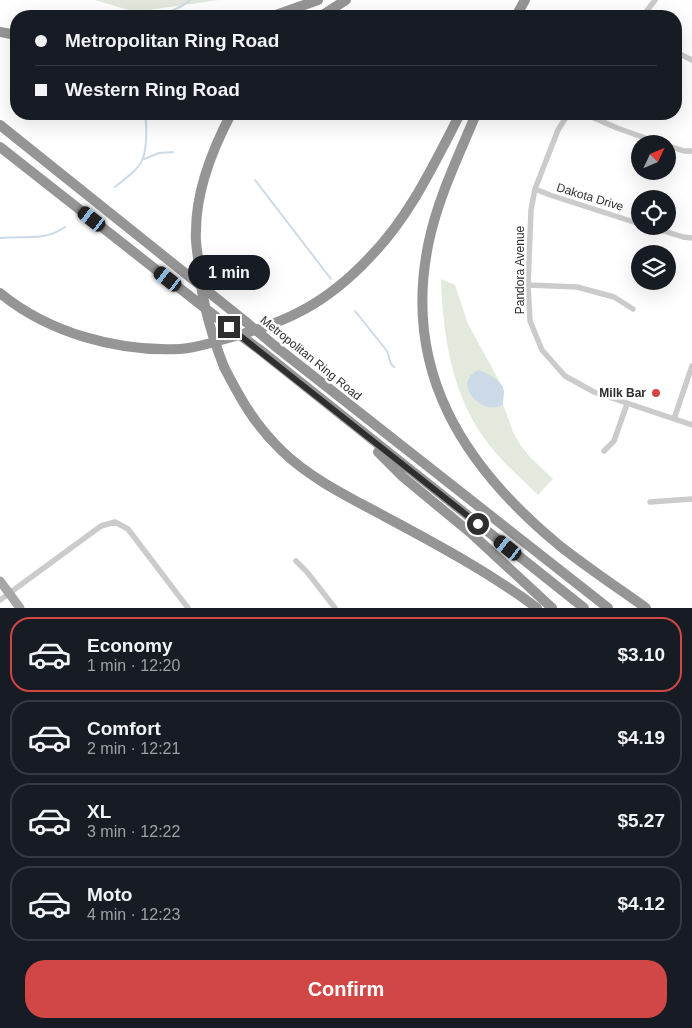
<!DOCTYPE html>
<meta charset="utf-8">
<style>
body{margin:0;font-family:Helvetica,sans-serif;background:#242831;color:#f1f3f6;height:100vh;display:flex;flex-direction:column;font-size:19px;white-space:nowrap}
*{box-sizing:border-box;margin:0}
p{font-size:16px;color:#9ea1a6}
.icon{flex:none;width:28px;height:28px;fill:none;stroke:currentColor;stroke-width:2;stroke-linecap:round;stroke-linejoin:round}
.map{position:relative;height:608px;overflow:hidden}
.details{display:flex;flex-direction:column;background:#171b24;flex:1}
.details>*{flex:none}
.guide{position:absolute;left:10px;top:10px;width:672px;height:110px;border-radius:20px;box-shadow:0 5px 20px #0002;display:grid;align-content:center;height:110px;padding:0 25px;background:#171b24}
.needle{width:32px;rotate:46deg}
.tools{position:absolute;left:631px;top:135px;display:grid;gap:10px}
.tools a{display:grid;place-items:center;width:45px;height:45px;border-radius:50%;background:#171b24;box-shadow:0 5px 20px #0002;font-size:25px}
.end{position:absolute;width:22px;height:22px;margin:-11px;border:6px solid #2e2e2e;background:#fff;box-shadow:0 0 0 2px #fff}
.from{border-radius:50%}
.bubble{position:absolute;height:35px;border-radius:18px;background:#171b24;box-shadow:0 5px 20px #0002;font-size:16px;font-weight:600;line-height:35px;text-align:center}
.car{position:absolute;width:15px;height:30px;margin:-15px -8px;border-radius:6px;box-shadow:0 0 4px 1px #0007;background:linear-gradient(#222 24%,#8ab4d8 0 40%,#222 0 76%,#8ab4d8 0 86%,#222 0)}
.guide b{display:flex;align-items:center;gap:18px;height:48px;font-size:19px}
.guide b+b{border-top:1px solid #363941}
.guide i{width:12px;height:12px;background:#f1f3f6}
ul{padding:9px 0 0;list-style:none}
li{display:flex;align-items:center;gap:15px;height:75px;margin:0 10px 8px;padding:0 15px;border:2px solid #363941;border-radius:20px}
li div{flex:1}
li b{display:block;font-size:19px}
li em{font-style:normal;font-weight:600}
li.active{border-color:#d04745}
li>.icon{width:45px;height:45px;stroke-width:1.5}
.cta{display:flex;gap:10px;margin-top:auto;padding:10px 25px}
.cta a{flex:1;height:58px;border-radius:20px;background:#d04745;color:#fff;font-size:20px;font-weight:600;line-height:58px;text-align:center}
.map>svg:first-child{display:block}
</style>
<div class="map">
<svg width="692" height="608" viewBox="0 0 692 608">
<rect width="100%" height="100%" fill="#fff"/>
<path fill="#e3eadd" d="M95 0H219L135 12Z
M441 279 455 285 468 324 503 388V404L513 432 521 446 530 457 553 479 538 495C522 479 504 464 490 446 452 398 443 338 441 279Z"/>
<path fill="#ccdae7" d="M478 370C486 372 503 381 504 391 504 395 503 399 503 404 485 417 460 390 469 378 470 375 475 372 478 370Z"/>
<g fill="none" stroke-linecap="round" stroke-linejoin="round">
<path stroke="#ccdae7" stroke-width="2" d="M160 16 182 6 190 0
M144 159 159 153 173 152
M255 180 331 279
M115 187C124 179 139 170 143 158 147 147 147 125 145 114
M0 238C23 235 44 242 65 227
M355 311 387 351 391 364 394 367"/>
<path stroke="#cbcbcb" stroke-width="5.5" d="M643 16 655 0
M676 52 692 60
M568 114 558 130 535 189 531 210 528 285 530 321 542 350 565 376 594 392 692 425
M585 114 617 128 662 144
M668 146 684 151H692
M535 189 550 195 640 224
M648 226 683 237 692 238
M528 285 577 287 614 297 633 309
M674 419 692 366
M604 451 614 441 627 404
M650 502 692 499
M296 561 307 572 335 608
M0 600 101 526 115 522 128 529 188 608"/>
<path stroke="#a6a6a6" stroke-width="9" d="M0 581 20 608"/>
<path stroke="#959595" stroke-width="10" d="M273 16 318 0
M321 16 346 0
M516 16 525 0
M0 32 16 35
M476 114C459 155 438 198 429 241 401 371 464 467 560 546 588 568 618 588 646 608
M0 125 246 322
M0 147 229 327
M198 258C197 249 195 240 196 231 196 190 212 150 231 114
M0 293C49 333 118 352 180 349 196 348 210 343 225 339 286 323 326 304 370 257 410 216 434 164 460 114
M275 346 608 608
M260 350 584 608
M224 367C241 400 255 425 282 451 311 479 349 497 384 516 436 544 489 572 537 608
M378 452 403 477 472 534 552 608"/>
<path stroke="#959595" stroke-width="10" d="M198 258C200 296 210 331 224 367
M246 322 275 346
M229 327 260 350"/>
</g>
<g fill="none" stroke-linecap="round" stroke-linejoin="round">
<path stroke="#2e2e2e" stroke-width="6" d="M229 327 478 524"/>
</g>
<circle fill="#d04745" stroke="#fff" stroke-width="2" cx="656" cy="393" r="5"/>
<g text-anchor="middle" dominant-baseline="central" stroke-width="5" stroke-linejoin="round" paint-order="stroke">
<g font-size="12" fill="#2e2e2e" stroke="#fff">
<text transform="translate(590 197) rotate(17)">Dakota Drive</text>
<text transform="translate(520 270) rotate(-90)">Pandora Avenue</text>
<text transform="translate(311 358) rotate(39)">Metropolitan Ring Road</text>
</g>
<g font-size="12" font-weight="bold" fill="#2e2e2e" stroke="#fff" text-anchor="end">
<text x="646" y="393">Milk Bar</text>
</g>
</g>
</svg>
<div class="tools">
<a><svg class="needle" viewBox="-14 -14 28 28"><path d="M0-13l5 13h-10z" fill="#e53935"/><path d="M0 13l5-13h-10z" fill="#9ea1a6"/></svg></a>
<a><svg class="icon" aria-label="locate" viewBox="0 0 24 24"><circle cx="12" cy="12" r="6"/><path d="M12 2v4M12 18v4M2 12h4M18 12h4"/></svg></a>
<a><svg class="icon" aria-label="layers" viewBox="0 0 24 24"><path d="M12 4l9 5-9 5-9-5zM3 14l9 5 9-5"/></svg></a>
</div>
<i class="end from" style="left:478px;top:524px"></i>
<i class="end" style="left:229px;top:327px"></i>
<div class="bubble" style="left:188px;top:255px;width:82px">1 min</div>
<i class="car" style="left:92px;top:219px;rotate:308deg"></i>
<i class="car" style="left:168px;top:279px;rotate:308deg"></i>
<i class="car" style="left:508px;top:548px;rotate:308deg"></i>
<div class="guide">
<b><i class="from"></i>Metropolitan Ring Road</b>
<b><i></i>Western Ring Road</b>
</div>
</div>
<section class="details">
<ul>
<li class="active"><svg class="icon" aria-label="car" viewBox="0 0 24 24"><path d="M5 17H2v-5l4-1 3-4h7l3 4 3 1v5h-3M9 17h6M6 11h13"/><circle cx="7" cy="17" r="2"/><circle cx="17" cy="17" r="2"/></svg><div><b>Economy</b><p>1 min · 12:20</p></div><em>$3.10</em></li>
<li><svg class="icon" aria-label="car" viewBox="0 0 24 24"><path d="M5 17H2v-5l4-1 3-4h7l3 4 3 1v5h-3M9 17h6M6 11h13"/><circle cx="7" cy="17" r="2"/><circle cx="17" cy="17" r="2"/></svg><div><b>Comfort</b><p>2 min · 12:21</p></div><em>$4.19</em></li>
<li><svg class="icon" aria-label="car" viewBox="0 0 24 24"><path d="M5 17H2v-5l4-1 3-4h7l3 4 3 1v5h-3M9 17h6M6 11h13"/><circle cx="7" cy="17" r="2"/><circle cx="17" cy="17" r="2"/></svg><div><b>XL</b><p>3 min · 12:22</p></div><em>$5.27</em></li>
<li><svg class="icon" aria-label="car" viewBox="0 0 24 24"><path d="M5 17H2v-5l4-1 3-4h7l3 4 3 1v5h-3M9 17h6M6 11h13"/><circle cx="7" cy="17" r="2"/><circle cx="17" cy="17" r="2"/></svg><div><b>Moto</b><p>4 min · 12:23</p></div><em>$4.12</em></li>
</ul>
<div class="cta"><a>Confirm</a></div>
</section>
